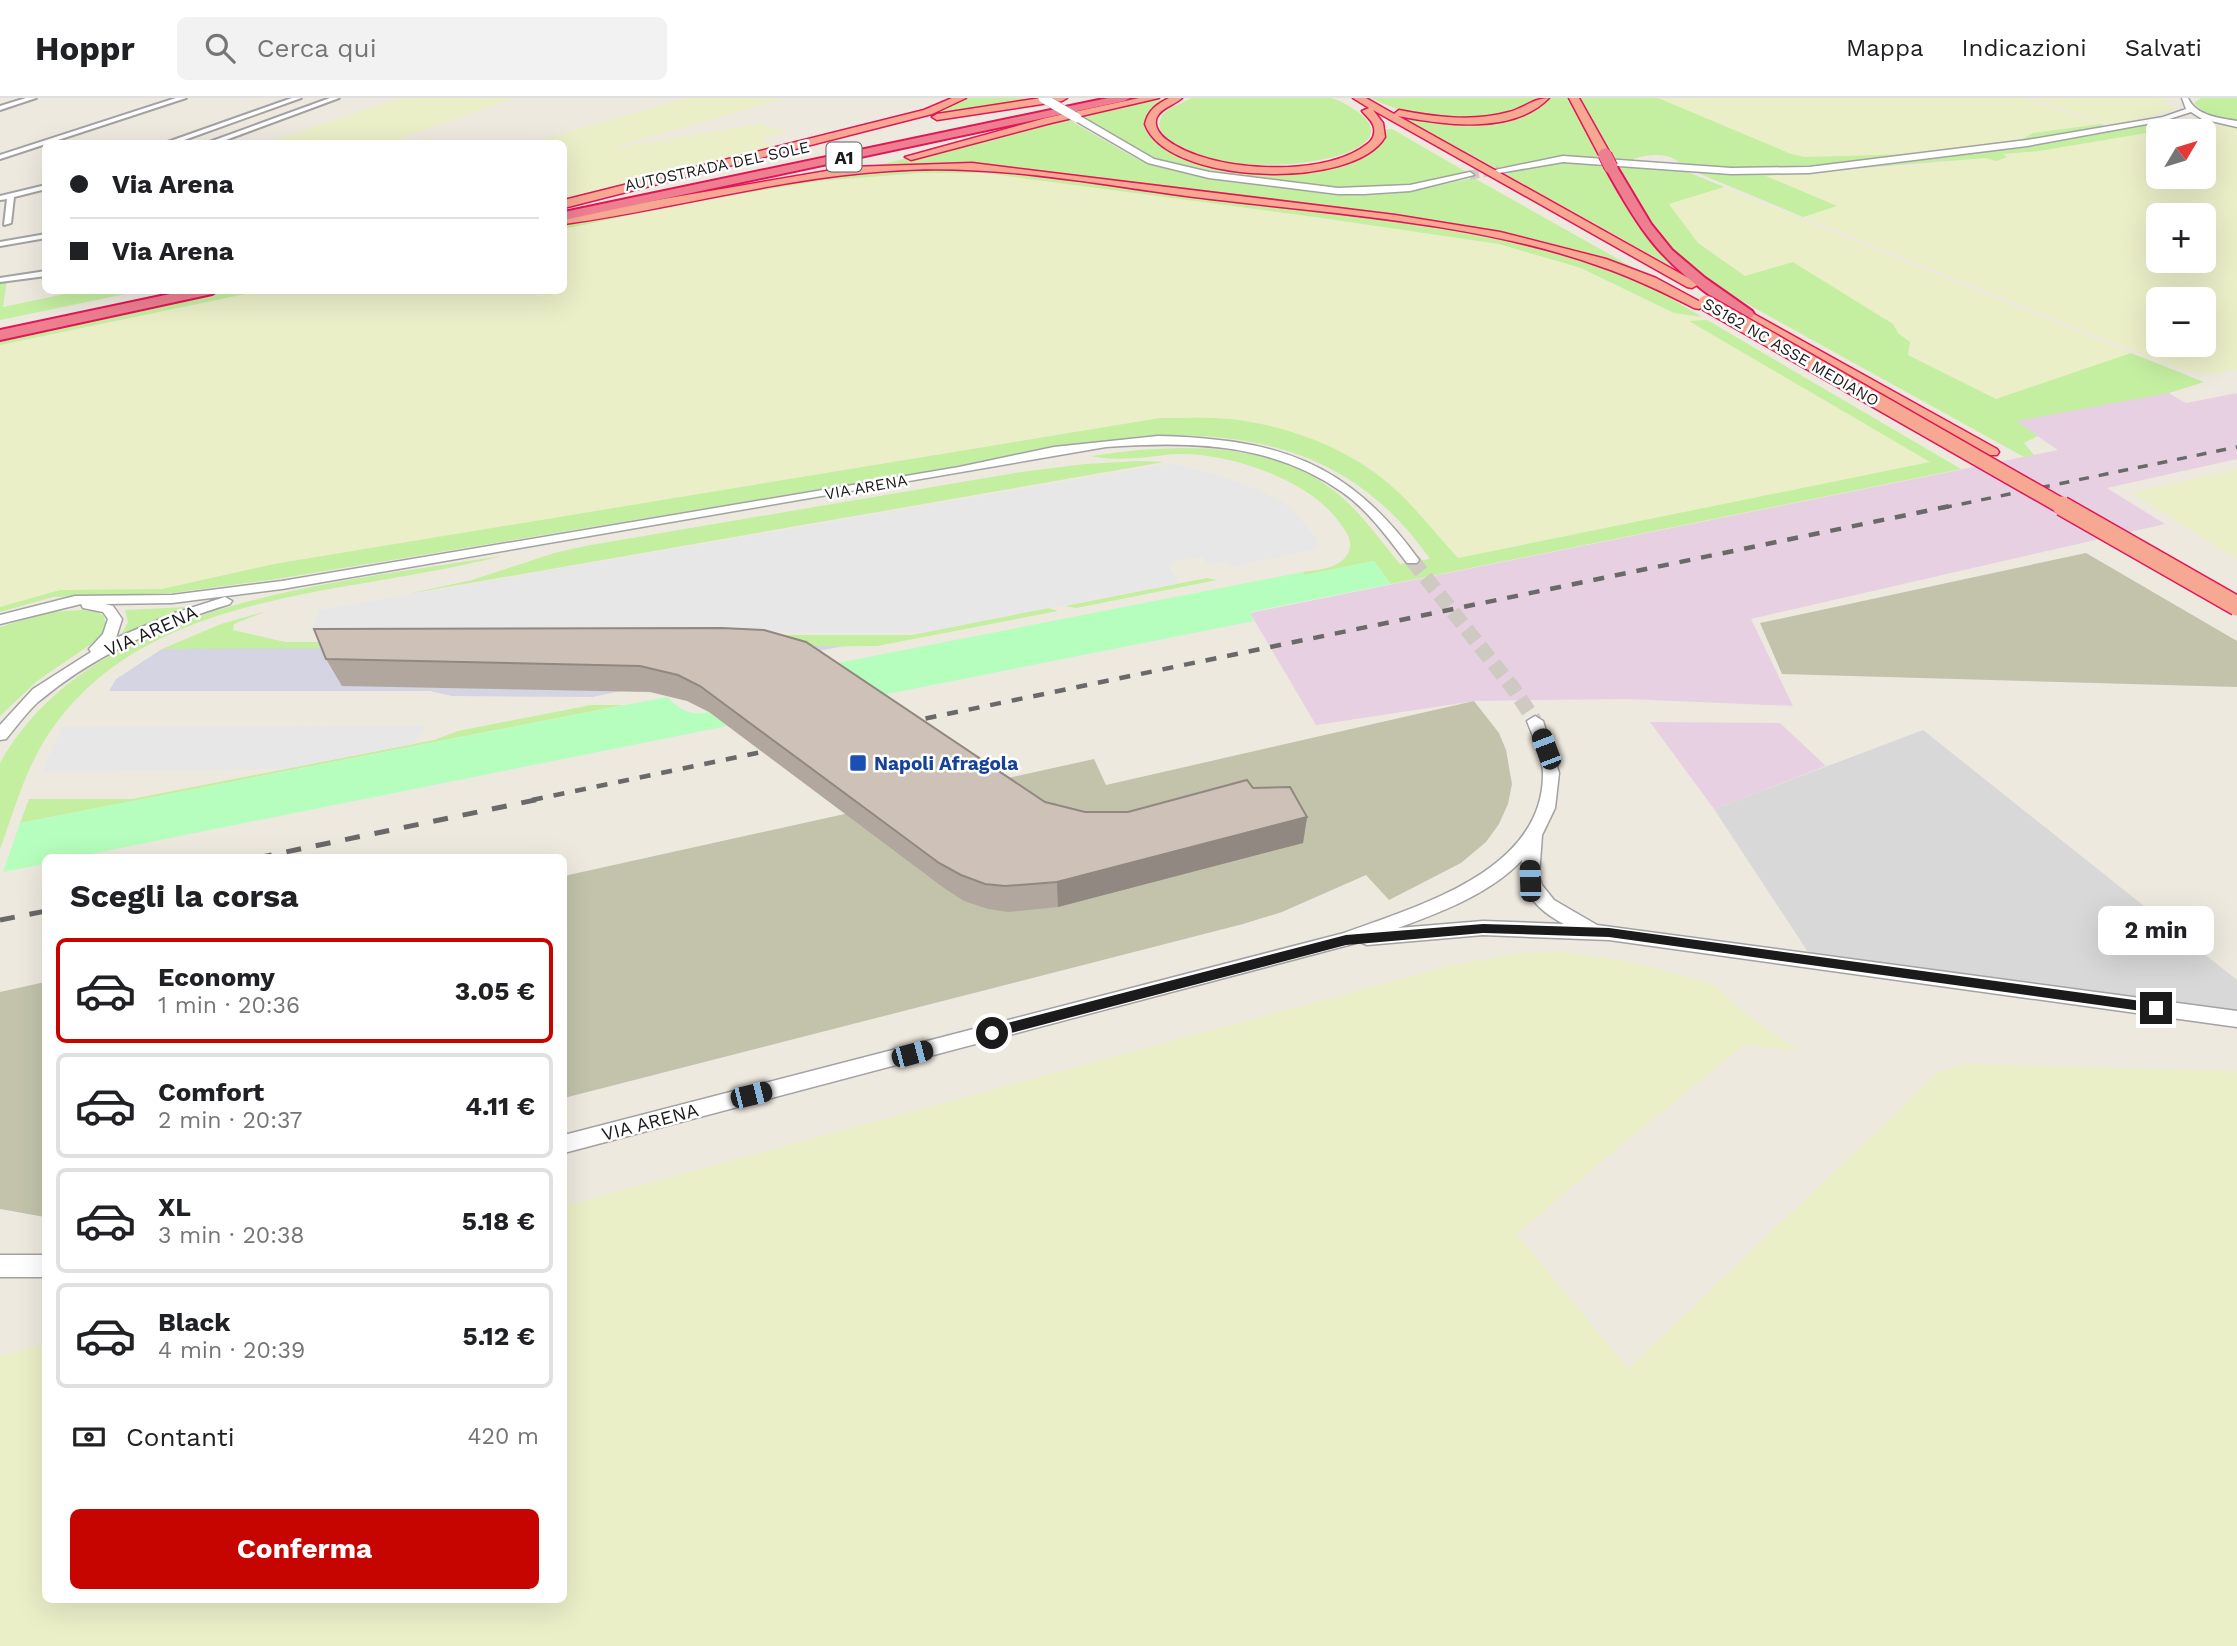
<!DOCTYPE html>
<html lang="it">
<meta charset="utf-8">
<style>
body{margin:0;font-family:"Work Sans",sans-serif;background:#f2f2f2;color:#202124;height:100vh;display:flex;flex-direction:column;font-size:26px;white-space:nowrap}
*{box-sizing:border-box;margin:0}
p{font-size:23px;color:#757577}
.icon{flex:none;width:38px;height:38px;fill:none;stroke:currentColor;stroke-width:2;stroke-linecap:round;stroke-linejoin:round}
.map{position:relative;flex:1;overflow:hidden}
.sheet{position:absolute;left:42px;top:756px;width:525px;height:749px;display:flex;flex-direction:column;background:#fff;border-radius:10px;box-shadow:0 7px 28px #0002}
.sheet>*{flex:none}
.hud{position:absolute;left:42px;top:42px;width:525px;height:154px;border-radius:10px;box-shadow:0 7px 28px #0002;display:grid;align-content:center;height:154px;padding:0 28px;background:#fff}
.needle{width:46px;rotate:52deg}
.controls{position:absolute;left:2146px;top:21px;display:grid;gap:14px}
.controls a{display:grid;place-items:center;width:70px;height:70px;border-radius:10px;background:#fff;box-shadow:0 7px 28px #0002;font-size:35px}
.end{position:absolute;width:32px;height:32px;margin:-16px;border:9px solid #1b1b1b;background:#fff;box-shadow:0 0 0 4px #fff}
.from{border-radius:50%}
.bubble{position:absolute;height:49px;border-radius:10px;background:#fff;box-shadow:0 7px 28px #0002;font-size:23px;font-weight:700;line-height:49px;text-align:center}
.car{position:absolute;width:21px;height:42px;margin:-21px -10px;border-radius:9px;box-shadow:0 0 5px 2px #0007;background:linear-gradient(#222 24%,#8ab4d8 0 40%,#222 0 76%,#8ab4d8 0 86%,#222 0)}
.hud b{display:flex;align-items:center;gap:24px;height:66px;font-size:26px}
.hud b+b{border-top:2px solid #e0e0e0}
.hud i{width:18px;height:18px;background:#202124}
ul{padding:0;list-style:none}
li{display:flex;align-items:center;gap:21px;height:105px;margin:0 14px 10px;padding:0 14px;border:4px solid #e0e0e0;border-radius:10px}
li div{flex:1}
li b{display:block;font-size:26px}
li em{font-style:normal;font-weight:700}
li.selected{border-color:#c60400}
li>.icon{width:63px;height:63px;stroke-width:1.5}
h2{padding:0 28px;font-size:32px;line-height:84px}
.pay{display:flex;align-items:center;gap:18px;height:77px;padding:0 28px;font-size:26px}
.pay p{margin-inline-start:auto}
.button{display:flex;gap:14px;margin-top:auto;padding:14px 28px}
.button a{flex:1;height:80px;border-radius:10px;background:#c60400;color:#fff;font-size:28px;font-weight:700;line-height:80px;text-align:center}
header{display:flex;align-items:center;gap:42px;box-sizing:border-box;height:98px;padding:0 35px;background:#fff;border-bottom:2px solid #e0e0e0}
header strong{font-size:33px}
nav{display:flex;gap:38px;margin-inline-start:auto;font-size:24px}
.search{width:490px;height:63px;background:#f2f2f2;display:flex;align-items:center;gap:18px;box-sizing:border-box;padding:0 24px;border-radius:10px;color:#757577;font-size:26px}
.map>svg:first-child{display:block}
</style>
<header>
<strong>Hoppr</strong>
<div class="search"><svg class="icon" aria-label="search" viewBox="0 0 24 24"><circle cx="10" cy="10" r="6"/><path d="M15 15l6 6"/></svg>Cerca qui</div>
<nav><a>Mappa</a><a>Indicazioni</a><a>Salvati</a></nav>
</header>
<div class="map">
<svg width="2237" height="1548" viewBox="0 0 2237 1548">
<rect width="100%" height="100%" fill="#eee9df"/>
<path fill="#d9d8d8" d="M1923 632 2237 882V912L1810 857 1714 711Z"/>
<path fill="#e8d0e3" d="M2167 294 2186 305 2237 295V361L2107 390 2165 426 1751 521 1793 608 1627 601 1475 603 1316 627 1250 515 2058 352 2015 323Z
M1650 624 1780 625 1826 668 1714 711Z"/>
<path fill="#c2c3aa" d="M2086 455 2237 543V589L1782 576 1760 525Z
M1474 603 1499 635 1506 652 1512 686 1508 706 1499 726 1486 744 1461 765 1389 802 1366 777 1282 814 1243 826 564 1000V778L1094 661 1106 687Z
M45 884H46L45 1119 0 1111V894Z"/>
<path fill="#ebefc8" fill-rule="evenodd" d="M401 0H515L403 39 397 45H266Z
M688 0H786L609 51 764 25 767 30 786 31 782 35 762 39 767 46 775 44 769 50 776 51 564 104V46H542L543 41Z
M1658 0H2025L2101 26 2033 35 2021 42 1912 56 1805 59 1791 56Z
M2031 0H2173L2163 3 2176 11 2112 28Z
M2193 23 2237 30V272L2204 276 2181 272 1803 119 1836 108 1764 78 1932 66 1985 60 1996 63 2002 57 2107 42 2178 29ZM2158 33H2203V79H2158ZM2158 117H2203V163H2158ZM2158 201H2203V247H2158Z
M952 73 1041 81 1322 120 1499 146 1544 158 1581 170 1674 215 1702 220 1707 222 1691 224 1931 364 1458 460 1389 385 1364 366 1327 348 1282 332 1230 321 1160 320 274 466 162 491 60 492 0 509V247L260 193 564 192V131L697 103 819 83Z
M1724 89 1857 144 2131 255 1996 301 1907 256 1910 243 1898 235 1745 178 1698 145 1669 106Z
M2237 371V461L2135 397V394Z
M1557 853 1632 864 1713 886 1746 916 1798 953 1744 947 1598 1066 1517 1136 1628 1271 1938 974 1965 966 2237 973V1548H0V1258L45 1246 46 1502H564V1108L1452 867 1514 856Z"/>
<path fill="#c4eea0" d="M969 0H1036L1039 2 920 19Z
M1168 0C1122 23 1156 52 1190 61 1228 71 1378 86 1383 32L1392 31 1468 75 1406 88 1336 91 1219 76 1159 63 1079 18Z
M1192 0C1224 0 1256 0 1288 0 1302 0 1317 0 1331 0 1340 2 1356 12 1363 18 1418 71 1169 91 1159 26L1162 17 1170 10Z
M1371 0H1539C1495 30 1416 24 1371 0Z
M1548 0H1569L1599 61 1558 60 1495 70 1395 16 1465 24 1535 11Z
M1577 0H1658L1791 56 1805 59 1912 56 2021 42 2033 35 2101 26 2106 29 2007 46 1861 65 1777 72 1682 68C1672 53 1648 56 1633 61V63L1612 62Z
M2201 0H2237V24L2205 15 2194 5Z
M1067 21 1139 62 1195 77 1335 95H1379L1414 92 1474 80 1634 170 1536 142 1427 122 1011 69 928 66 879 67Z
M2162 23 2174 27 2170 31 2039 53 2003 56 2007 59 1996 63 1985 60 1766 78 1837 108 1803 119 1698 75 1778 76 1846 70 2033 46Z
M1557 64 1601 65 1642 133 1685 176 1505 76 1518 73 1516 71Z
M1617 66 1683 72 1724 89 1669 106 1698 145 1745 178 1793 164 1893 226 1898 235 1910 244 1908 257 1996 301 2131 255 2204 284 2169 295 2016 323 2038 338 2024 345 2034 357 2024 359 1733 198C1681 167 1637 124 1617 66Z
M898 70 983 71 1470 133 1574 157 1645 185 1702 219 1674 215 1581 170 1499 146 1322 120 985 75H920L819 83 697 103 564 131V124L589 119 836 75Z
M7 183 3 209 79 193H140L0 222V184Z
M235 193H260L0 247V242Z
M1707 222 1961 371 1391 486 1374 463 1304 477 1303 474C1318 472 1343 470 1349 453 1354 440 1343 430 1336 420 1303 378 1216 350 1164 357 1144 360 1110 363 1091 358 1172 346 1270 340 1338 396 1362 416 1379 441 1400 466L1430 461C1359 359 1262 332 1143 338L270 482 172 495 53 499 0 514V509L60 492 162 491 274 466 1160 320C1183 320 1207 319 1230 321 1285 327 1346 349 1388 385 1414 407 1435 435 1458 460L1930 364 1689 223Z
M1139 363 1164 364 407 496 472 482 554 455 585 448 1021 374 1085 366Z
M505 457C346 500 132 488 39 652 22 682 12 719 0 751V665C93 500 338 486 505 457Z
M1207 480 1217 482 1076 510 1065 508Z
M187 509 121 537 128 524 125 512Z
M1048 510 1058 513 877 548 758 549 732 537H912Z
M82 512 97 514 104 518 106 531 100 540 37 583 0 618V529L48 514Z
M267 513 234 526 233 532 285 544H384L393 551H162L221 526Z
M591 607H624L20 725 29 701H132L434 642 458 633Z"/>
<path fill="#b6febd" d="M1374 463 1391 486 1250 514 1254 523 857 602 812 570 1303 474 1304 477Z
M667 599C681 612 689 618 709 614L727 628 76 759 46 760 45 766 3 774 20 725Z"/>
<path fill="#e7e7e7" d="M1172 365 1243 385 1281 403 1292 411 1318 442 1316 451 1231 469 1227 463 1208 467 1202 458 1174 464 1169 469 1179 485 924 534 310 535 320 512Z
M424 628 414 646 283 671 42 674 62 629Z"/>
<path fill="#d4d4e3" d="M844 548 592 599 452 598 430 593H109L116 581 162 551Z"/>
<g fill="none" stroke-linecap="round" stroke-linejoin="round">
<path stroke="#cecac2" stroke-width="9" stroke-dasharray="9 4.5" stroke-linecap="butt" d="M1470 77 1499 72"/>
<path stroke="#cecac2" stroke-width="15" stroke-dasharray="15 7" stroke-linecap="butt" d="M1412 462 1513 590 1535 623"/>
<g stroke="#a2a2a2" stroke-width="4">
<path id="minor" d="M26 0H36L0 12V8Z
M176 0H186L0 61V57Z
M292 0H301L173 46H162Z
M330 0H339L215 46H204Z
M46 87V91L14 99 11 125 4 127 7 101 0 102V98Z
M46 136V140L0 148V144Z
M46 173V178L0 184V180Z"/>
</g>
<g stroke="#a2a2a2" stroke-width="3">
<path id="tertiary" d="M2182 0H2188C2196 18 2220 20 2237 23V29L2202 21 2191 14 2163 23 2027 48 1809 75 1731 76 1563 64 1499 75 1495 72 1563 58 1731 70 1809 69 2027 42 2163 19 2186 11Z
M1074 18H1080L1154 61 1209 74 1338 90 1410 87 1470 74 1474 77 1410 93 1364 96H1338L1209 80 1148 65 1074 22Z
M1158 338C1276 341 1347 362 1419 462L1417 465H1407C1388 440 1368 412 1342 394 1271 344 1189 343 1106 349L282 491 172 505 105 506 113 508 122 521 116 540 175 515 225 499 232 503 230 506C161 527 94 557 38 604 26 615 16 629 6 641L0 642V627L33 591 91 554 89 551 103 536 108 521 103 514 83 510 81 506 0 526V517L75 498 172 497 282 483 959 369 1054 349Z
M1535 618 1543 623 1559 675 1555 710 1542 737 1539 778 1542 787 1554 802 1597 827 2237 913V929L1609 842 1483 837 1367 847 1360 844 564 1055V1037L1344 835C1418 808 1545 773 1543 674 1542 657 1533 639 1527 623ZM1522 762C1519 793 1538 813 1564 826L1483 823 1398 830C1441 814 1490 796 1522 762Z
M0 1157H46V1179H0Z"/>
</g>
<g stroke="#e31558" stroke-width="3">
<path id="trunk" d="M952 0H966L932 16 564 110V102L924 12Z
M1041 0H1067L1062 3 937 22 932 19 937 16Z
M1139 0H1159L1051 25 911 62 905 59 1046 20Z
M1169 0H1182C1175 7 1162 9 1157 19 1153 28 1160 37 1167 42 1209 74 1316 79 1360 51 1368 46 1376 41 1374 30 1373 23 1366 18 1362 13L1369 10 1353 0H1366L1394 16 1399 12C1434 19 1473 24 1509 14 1524 10 1534 0 1549 0 1513 37 1444 27 1398 18L1699 186 1692 190 1687 189 1373 12 1383 25 1385 39C1354 93 1166 87 1145 26 1148 12 1157 6 1169 0Z
M1569 0H1579L1611 57 1609 59 1599 57Z
M972 65 1395 117 1500 134 1606 161 1656 180 1706 207 1699 211 1694 210C1663 194 1632 179 1599 168 1477 124 1323 115 1194 99 1094 86 991 65 889 73 780 80 672 111 564 126V118L850 69Z
M1725 200 1997 351 1999 354 1997 357H1985L1720 207V201Z"/>
</g>
<g stroke="#e31558" stroke-width="4">
<path id="motorway" d="M1108 0H1130L1124 3 564 122V114Z
M1611 65 1617 69 1651 126 1672 152 1705 180 1752 213 1754 216 1752 219C1740 222 1729 210 1719 204 1659 161 1640 133 1605 69Z
M189 192H219L212 196 0 242V232Z"/>
</g>
<use href="#minor" fill="#fff" fill-rule="evenodd"/>
<use href="#tertiary" fill="#fff" fill-rule="evenodd"/>
<use href="#trunk" fill="#f6a892" fill-rule="evenodd"/>
<use href="#motorway" fill="#ed7f91" fill-rule="evenodd"/>
<path stroke="#696969" stroke-width="3.5" stroke-dasharray="10 10" stroke-linecap="butt" d="M1942 410 2237 349"/>
<path stroke="#696969" stroke-width="4.5" stroke-dasharray="11 11" stroke-linecap="butt" d="M904 625 1950 408
M532 702 762 654"/>
<path stroke="#696969" stroke-width="5" stroke-dasharray="15 15" stroke-linecap="butt" d="M257 760 540 701
M0 822 46 813"/>
<g stroke="#a2a2a2" stroke-width="10" stroke-linecap="butt">
<path id="tertiary-bridge" d="M1043 0 1077 20"/>
</g>
<g stroke="#e31558" stroke-width="18" stroke-linecap="butt">
<path id="trunk-bridge-far1" d="M1706 205 2065 410"/>
</g>
<g stroke="#e31558" stroke-width="22" stroke-linecap="butt">
<path id="trunk-bridge" d="M2062 408 2237 508"/>
</g>
<g stroke="#e31558" stroke-width="15" stroke-linecap="butt">
<path id="motorway-bridge" d="M1605 57 1611 69"/>
</g>
<use href="#tertiary-bridge" stroke="#fff" stroke-width="9"/>
<use href="#trunk-bridge-far1" stroke="#f6a892" stroke-width="15"/>
<use href="#trunk-bridge" stroke="#f6a892" stroke-width="19"/>
<use href="#motorway-bridge" stroke="#ed7f91" stroke-width="13"/>
</g>
<path fill="#b1a79e" d="M721 530 1045 704 1085 714H1128L1253 690 1307 719 1303 745 1058 809 1008 814 988 811 964 803 944 790 709 614 687 603 650 594 342 588 326 561Z"/>
<path fill="#908881" d="M1307 719 1303 745 1058 809 1057 784Z"/>
<path fill="#cec2b8" stroke="#908881" stroke-width="2" d="M721 530 764 532 806 544 1045 704 1085 714H1128L1247 682 1253 690 1290 689 1307 719 1057 784 1005 788 985 786 961 777 939 765 700 588 678 577 640 568 326 561 314 531Z"/>
<path fill="#1b1b1b" d="M1483 826 1609 830 2156 905 2162 910 2156 915 1609 839 1483 835 1346 847 992 940 986 935 992 929 1346 837Z"/>
<rect fill="#1a4fb4" stroke="#fff" stroke-width="2.5" x="849" y="656" width="18" height="18" rx="3.5"/>
<g text-anchor="middle" dominant-baseline="central" stroke-width="5" stroke-linejoin="round" paint-order="stroke">
<g font-size="16" fill="#1b1b1b" stroke="#fff">
<text transform="translate(717 68) rotate(-12)">AUTOSTRADA DEL SOLE</text>
<text transform="translate(1791 254) rotate(30)">SS162 NC ASSE MEDIANO</text>
<text transform="translate(866 389) rotate(-10)">VIA ARENA</text>
</g>
<rect fill="#fff" stroke="#5f5f5f" stroke-width="2" x="826.5" y="44.5" width="35" height="29" rx="5"/>
<g font-size="18" font-weight="bold" fill="#1b1b1b">
<text x="844" y="59">A1</text>
</g>
<g font-size="19" fill="#1b1b1b" stroke="#fff">
<text transform="translate(151 533) rotate(-24)">VIA ARENA</text>
<text transform="translate(650 1024) rotate(-15)">VIA ARENA</text>
</g>
<g font-size="19" font-weight="bold" fill="#164399" stroke="#fff" text-anchor="start">
<text x="874" y="665">Napoli Afragola</text>
</g>
</g>
</svg>
<div class="controls">
<a><svg class="needle" viewBox="-14 -14 28 28"><path d="M0-13l5 13h-10z" fill="#e53935"/><path d="M0 13l5-13h-10z" fill="#757577"/></svg></a>
<a>+</a>
<a>−</a>
</div>
<i class="end from" style="left:992px;top:935px"></i>
<i class="end" style="left:2156px;top:910px"></i>
<div class="bubble" style="left:2098px;top:808px;width:116px">2 min</div>
<i class="car" style="left:1546px;top:651px;rotate:339deg"></i>
<i class="car" style="left:1530px;top:783px;rotate:358deg"></i>
<i class="car" style="left:912px;top:956px;rotate:75deg"></i>
<i class="car" style="left:751px;top:997px;rotate:76deg"></i>
<div class="hud">
<b><i class="from"></i>Via Arena</b>
<b><i></i>Via Arena</b>
</div>
<section class="sheet">
<h2>Scegli la corsa</h2>
<ul>
<li class="selected"><svg class="icon" aria-label="car" viewBox="0 0 24 24"><path d="M5 17H2v-5l4-1 3-4h7l3 4 3 1v5h-3M9 17h6M6 11h13"/><circle cx="7" cy="17" r="2"/><circle cx="17" cy="17" r="2"/></svg><div><b>Economy</b><p>1 min · 20:36</p></div><em>3.05 €</em></li>
<li><svg class="icon" aria-label="car" viewBox="0 0 24 24"><path d="M5 17H2v-5l4-1 3-4h7l3 4 3 1v5h-3M9 17h6M6 11h13"/><circle cx="7" cy="17" r="2"/><circle cx="17" cy="17" r="2"/></svg><div><b>Comfort</b><p>2 min · 20:37</p></div><em>4.11 €</em></li>
<li><svg class="icon" aria-label="car" viewBox="0 0 24 24"><path d="M5 17H2v-5l4-1 3-4h7l3 4 3 1v5h-3M9 17h6M6 11h13"/><circle cx="7" cy="17" r="2"/><circle cx="17" cy="17" r="2"/></svg><div><b>XL</b><p>3 min · 20:38</p></div><em>5.18 €</em></li>
<li><svg class="icon" aria-label="car" viewBox="0 0 24 24"><path d="M5 17H2v-5l4-1 3-4h7l3 4 3 1v5h-3M9 17h6M6 11h13"/><circle cx="7" cy="17" r="2"/><circle cx="17" cy="17" r="2"/></svg><div><b>Black</b><p>4 min · 20:39</p></div><em>5.12 €</em></li>
</ul>
<div class="pay"><svg class="icon" aria-label="cash" viewBox="0 0 24 24"><path d="M3 7h18v10H3z"/><circle cx="12" cy="12" r="2"/></svg>Contanti<p>420 m</p></div>
<div class="button"><a>Conferma</a></div>
</section>
</div>
